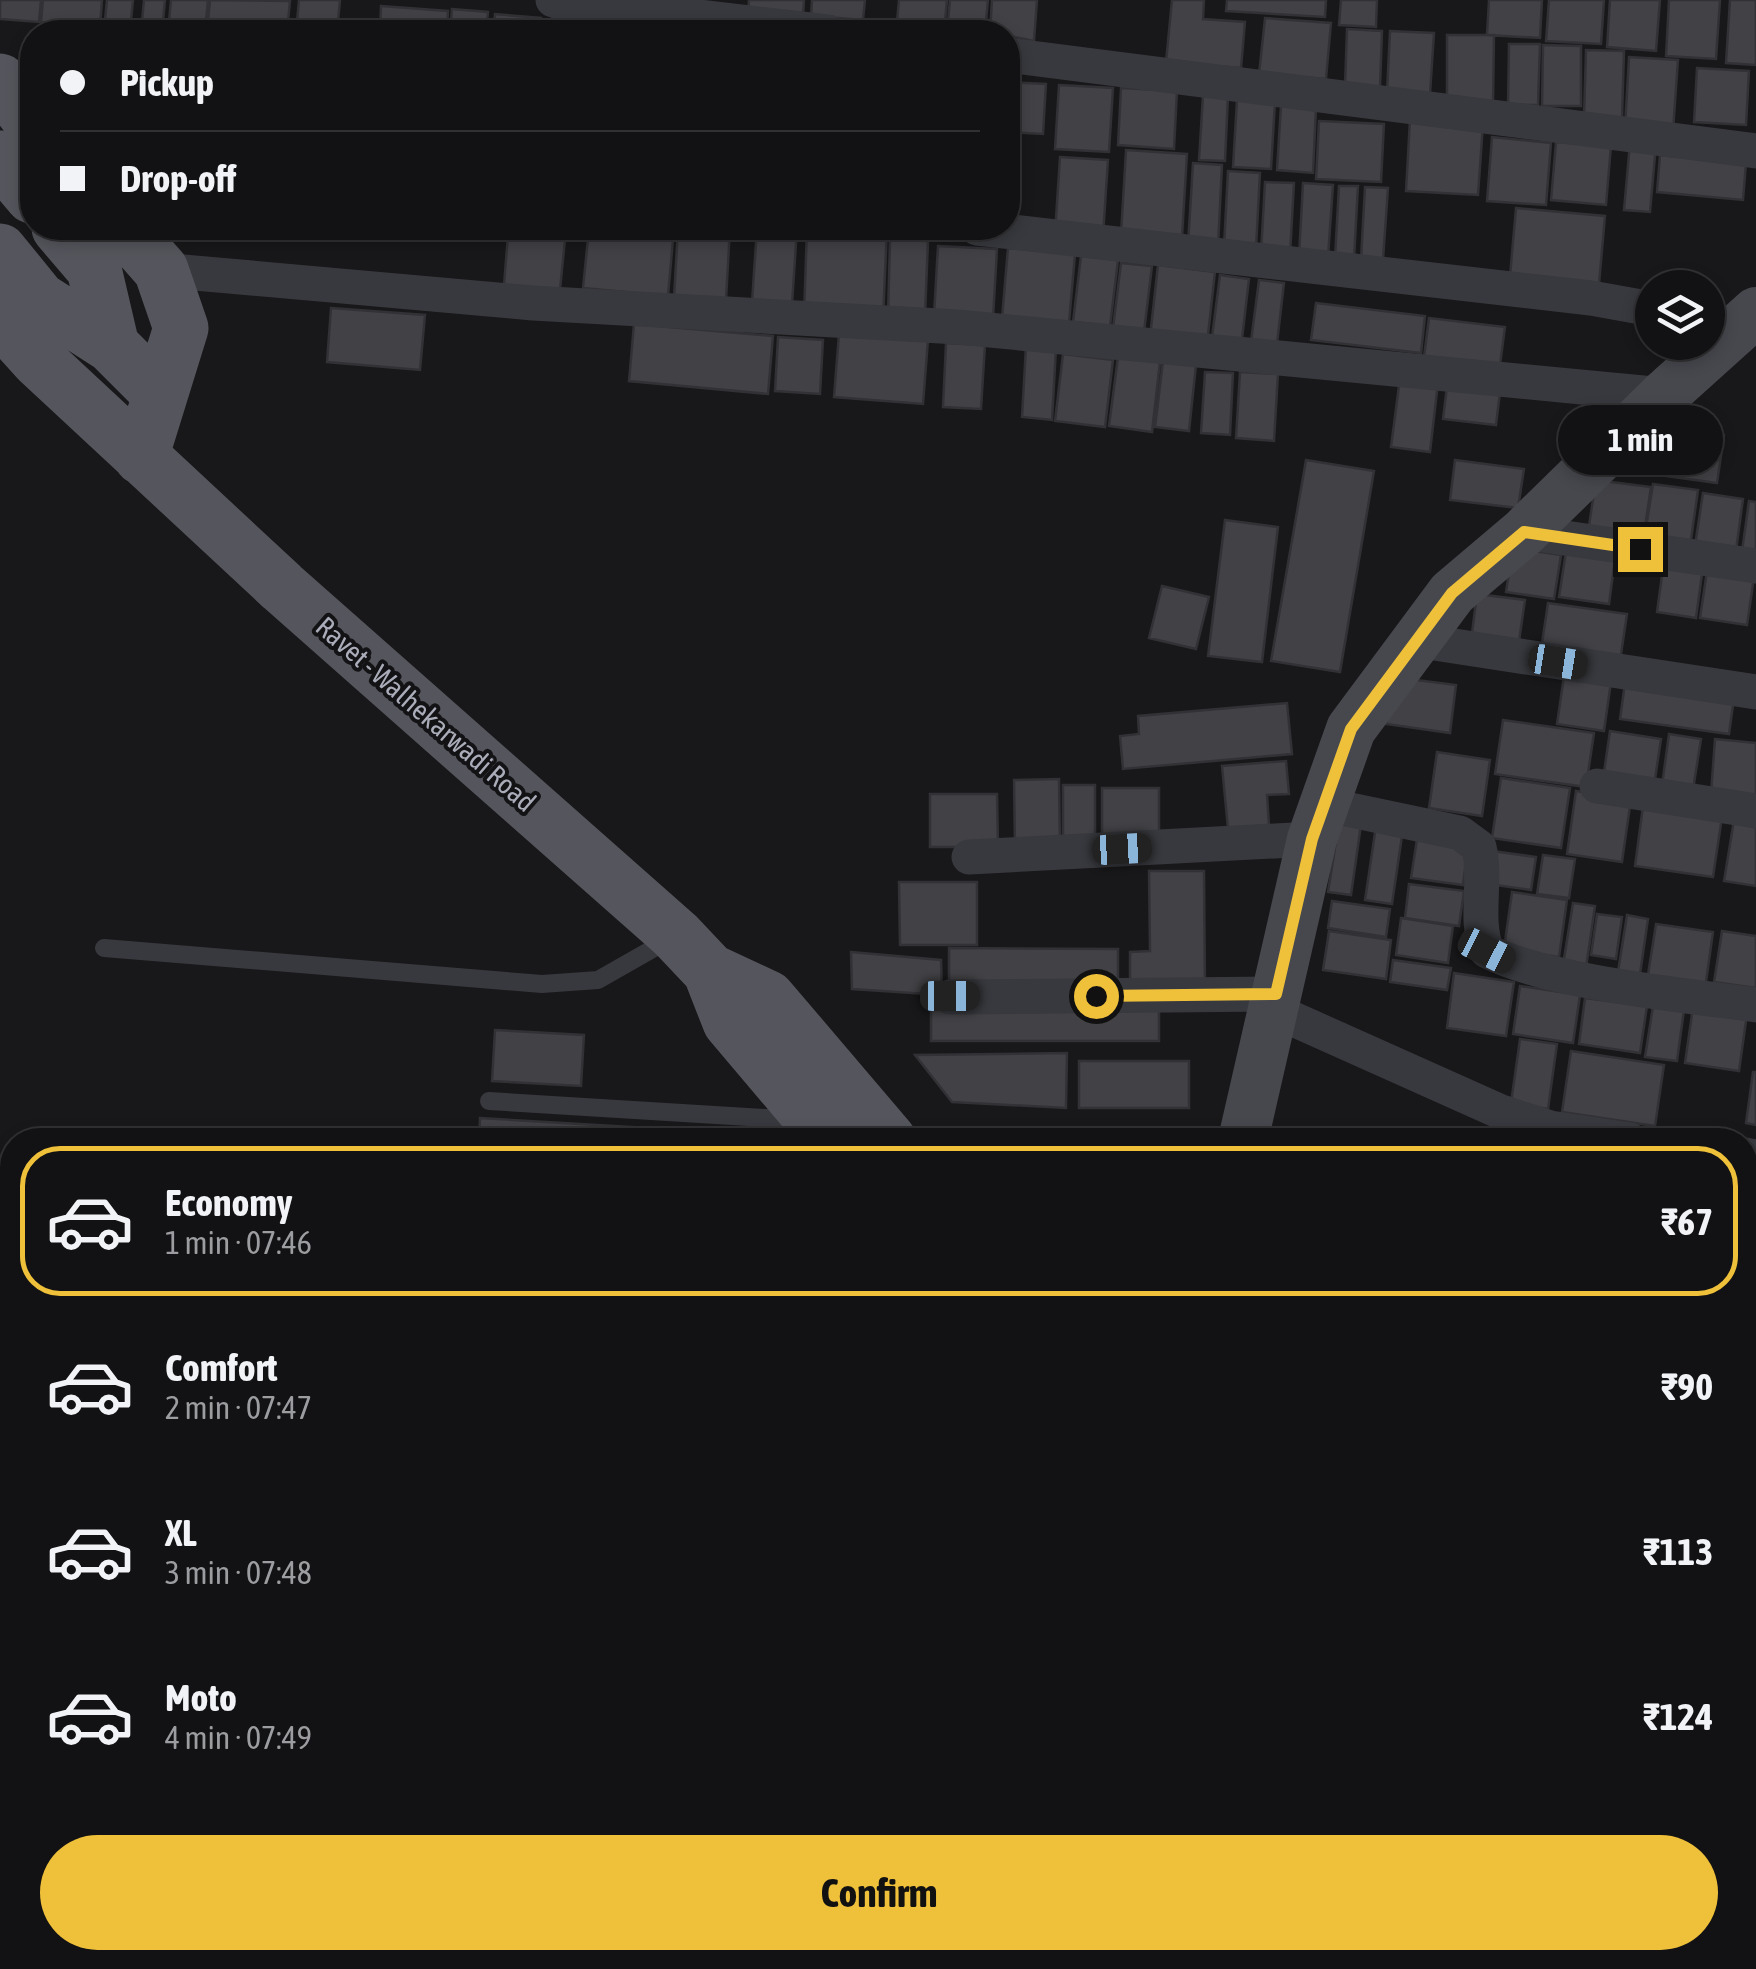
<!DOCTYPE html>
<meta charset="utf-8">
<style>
body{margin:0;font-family:"Asap Condensed",sans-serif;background:#1f1f21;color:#f1f3f6;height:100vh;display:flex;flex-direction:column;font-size:38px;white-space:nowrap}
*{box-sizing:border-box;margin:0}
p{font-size:32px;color:#9c9da0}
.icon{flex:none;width:55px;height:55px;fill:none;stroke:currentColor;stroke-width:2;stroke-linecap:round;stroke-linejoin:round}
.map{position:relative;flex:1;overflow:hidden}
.side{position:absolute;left:0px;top:1128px;width:1758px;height:842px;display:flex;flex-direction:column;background:#121113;border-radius:40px 40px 0 0;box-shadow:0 5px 15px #0003,0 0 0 2px #313133}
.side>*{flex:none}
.guide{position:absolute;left:20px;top:20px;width:1000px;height:220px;border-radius:40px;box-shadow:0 5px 15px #0003,0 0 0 2px #313133;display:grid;align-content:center;height:220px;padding:0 40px;background:#121113}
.buttons{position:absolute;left:1635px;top:270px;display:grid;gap:20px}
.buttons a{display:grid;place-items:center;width:90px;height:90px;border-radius:50%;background:#121113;box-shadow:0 5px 15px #0003,0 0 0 2px #313133;font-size:50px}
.end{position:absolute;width:45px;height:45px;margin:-22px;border:12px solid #efc03a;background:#111;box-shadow:0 0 0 5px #111}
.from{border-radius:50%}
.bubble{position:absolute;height:70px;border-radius:35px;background:#121113;box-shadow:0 5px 15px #0003,0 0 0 2px #313133;font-size:32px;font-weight:700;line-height:70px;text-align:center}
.car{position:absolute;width:30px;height:60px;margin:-30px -15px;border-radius:12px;box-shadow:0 0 8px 2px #0007;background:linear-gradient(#222 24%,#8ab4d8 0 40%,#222 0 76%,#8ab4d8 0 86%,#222 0)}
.guide b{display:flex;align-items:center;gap:35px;height:95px;font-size:38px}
.guide b+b{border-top:2px solid #313133}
.guide i{width:25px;height:25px;background:#f1f3f6}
ul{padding:18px 0 0;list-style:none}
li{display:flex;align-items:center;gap:30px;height:150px;margin:0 20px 15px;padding:0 20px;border:5px solid transparent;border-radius:40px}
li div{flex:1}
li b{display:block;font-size:38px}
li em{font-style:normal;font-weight:700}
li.on{border-color:#efc03a}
li>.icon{width:90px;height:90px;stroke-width:1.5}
.button{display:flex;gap:20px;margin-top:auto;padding:20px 40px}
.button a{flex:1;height:115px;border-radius:60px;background:#efc03a;color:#111;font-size:40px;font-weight:700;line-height:115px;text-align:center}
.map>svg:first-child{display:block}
</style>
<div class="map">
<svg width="1756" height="1969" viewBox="0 0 1756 1969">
<rect width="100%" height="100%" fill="#181719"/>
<path fill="#424246" stroke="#323135" stroke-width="2.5" d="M0 0H41L39 22 0 19Z
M43 0H102L100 27 41 22Z
M107 0H133L130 31 104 29Z
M144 0H165L162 32H141Z
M171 0H208L205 32H168Z
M210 0 290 1 287 32 207 31Z
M299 0H340L337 32H296Z
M749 0H804L803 17 748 12Z
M812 0H865L863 20 811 16Z
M899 0H947L944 32H896Z
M950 0H988L985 32H947Z
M992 0H1037L1034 41 990 32Z
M1172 0H1204L1203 19 1245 22 1241 68 1166 62Z
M1227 0H1326L1325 17 1226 11Z
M1341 0H1377L1376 27 1339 25Z
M1489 0H1542L1540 38 1487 35Z
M1549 0H1604L1601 44 1546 41Z
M1610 0H1660L1656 51 1607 47Z
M1669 0H1720L1716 59 1666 56Z
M1730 0H1756V65L1726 63Z
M381 6 448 11 447 32H341V25L380 28Z
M452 9 488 12 486 32H450Z
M495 14 541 18 540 32H493Z
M552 16 623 22 622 32H551Z
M1265 18 1331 23 1326 79 1259 74Z
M1347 29 1382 31 1380 88 1345 86Z
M1390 31 1434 33 1430 94 1387 92Z
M1447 35H1494L1493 105 1447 104Z
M1509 44H1540L1538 105H1508Z
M1543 45 1581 46V106H1542Z
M1586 50 1624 51 1622 118 1584 117Z
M1629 57 1678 60 1673 131 1625 128Z
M1697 68 1749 71 1746 125 1694 122Z
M1008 82 1046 84 1043 134 1008 132Z
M1059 85 1113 88 1109 152 1055 149Z
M1121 88 1177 91 1174 149 1118 145Z
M1203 95 1228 96 1225 161 1199 160Z
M1237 100 1275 102 1271 169 1233 167Z
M1281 106 1316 108 1313 173 1277 170Z
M1410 119 1483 124 1478 195 1406 191Z
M1319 121 1384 124 1381 182 1316 179Z
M1492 137 1551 143 1546 205 1487 201Z
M1556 142 1611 146 1606 205 1551 200Z
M1630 143 1656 145 1650 212 1624 210Z
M1126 150 1187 154 1182 237 1121 234Z
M1660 155 1746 163 1743 200 1657 192Z
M1060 157 1108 160 1103 236 1055 233Z
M1193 163 1222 165 1218 247 1188 245Z
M1228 171 1260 173 1256 248 1224 246Z
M1265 182 1294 183 1290 255 1261 253Z
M1303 183 1333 185 1328 257 1299 256Z
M1339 186H1358L1354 259 1335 258Z
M1365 187 1388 188 1383 260 1361 259Z
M1516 208 1605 216 1599 284 1510 276Z
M589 228H674L668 296 583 288Z
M678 228H730L726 300 674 297Z
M757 228H797L792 305 752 302Z
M807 228H887L883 319 804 316Z
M508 235 565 239 560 290 504 285Z
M890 240 928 241 925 316 888 315Z
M938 246 997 249 993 319 934 315Z
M1008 248 1075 254 1069 323 1002 318Z
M1081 256 1118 260 1110 326 1073 322Z
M1121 263 1152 266 1144 332 1113 328Z
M1158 265 1215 272 1207 344 1150 337Z
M1220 275 1249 279 1241 348 1211 345Z
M1259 280 1284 283 1276 352 1250 349Z
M1316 303 1425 316 1421 353 1311 340Z
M331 308 425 315 420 370 327 362Z
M1429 318 1505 327 1500 365 1424 357Z
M634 324 773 336 768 394 629 381Z
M839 334 928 340 923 404 834 397Z
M778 337 823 340 820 394 775 391Z
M946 343 985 345 981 409 943 407Z
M1026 346 1056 348 1052 420 1022 417Z
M1063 354 1113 360 1105 427 1055 421Z
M1118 357 1160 362 1152 432 1109 426Z
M1163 361 1196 365 1189 431 1155 427Z
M1205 372 1233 373 1230 435 1201 433Z
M1240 372 1278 374 1274 441 1236 438Z
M1400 378 1438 383 1430 452 1391 447Z
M1447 386 1500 392 1496 425 1443 419Z
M1644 423 1724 435 1717 483 1637 472Z
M1306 460 1374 471 1340 672 1271 661Z
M1455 460 1524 469 1518 508 1450 500Z
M1596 480 1651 487 1643 540 1588 532Z
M1653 484 1698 490 1690 547 1644 540Z
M1703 493 1743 499 1735 558 1694 552Z
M1749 501 1756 502V553L1742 551Z
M1225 520 1278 527 1262 662 1208 656Z
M1567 545 1616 552 1609 604 1559 597Z
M1513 548 1561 555 1554 599 1506 592Z
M1664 561 1703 567 1696 618 1657 612Z
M1707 571 1754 577 1747 625 1700 618Z
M1162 586 1209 597 1196 649 1149 638Z
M1477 594 1525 600 1518 648 1471 641Z
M1548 603 1627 614 1620 661 1541 650Z
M1565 669 1612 675 1604 731 1557 724Z
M1393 677 1456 685 1450 733 1386 724Z
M1625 683 1734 698 1729 734 1620 719Z
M1287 703 1292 754 1123 769 1120 736 1139 734 1138 716Z
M1503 720 1594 733 1586 787 1495 774Z
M1610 731 1661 739 1654 786 1603 779Z
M1669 734 1701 739 1693 790 1662 785Z
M1715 739 1756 743V796L1711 793Z
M1437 752 1490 760 1482 816 1429 808Z
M1286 761 1289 794 1267 795 1269 825 1228 829 1222 766Z
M1501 778 1570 788 1561 848 1492 838Z
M1059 779 1060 846H1015L1014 780Z
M1063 785H1095V837H1063Z
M1102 788H1159V838L1102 839Z
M1576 791 1631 799 1622 862 1567 854Z
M930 794H997L998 847H930Z
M1643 806 1722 817 1713 877 1635 866Z
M1734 820 1756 823V886L1724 881Z
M1339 822 1361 825 1351 895 1328 892Z
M1376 826 1403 829 1392 904 1365 900Z
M1417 839 1468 846 1463 885 1411 878Z
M1492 851 1536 857 1531 890 1488 884Z
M1543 855 1575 859 1569 898 1537 894Z
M1149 871H1204L1205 991H1130V952L1150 951Z
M899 882H977V945H900Z
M1409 884 1464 891 1459 926 1405 918Z
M1512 892 1567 900 1559 957 1504 949Z
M1332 901 1390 909 1386 937 1328 928Z
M1573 903 1595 906 1586 968 1563 965Z
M1597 914 1622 917 1616 959 1591 955Z
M1627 915 1648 919 1639 981 1617 978Z
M1401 918 1453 926 1448 963 1396 955Z
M1656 924 1713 932 1705 989 1647 981Z
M1329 931 1391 940 1386 979 1323 970Z
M1722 931 1756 936V988L1714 982Z
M949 948 1118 949V992H949Z
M851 952 941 960 942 995 852 989Z
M1393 960 1451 968 1447 990 1390 982Z
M1454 973 1514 982 1506 1036 1447 1028Z
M1520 986 1580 995 1573 1043 1513 1034Z
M1585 998 1647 1006 1640 1053 1579 1044Z
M931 1001H1159V1041H931Z
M1653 1006 1684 1010 1677 1061 1645 1057Z
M1693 1007 1747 1014 1739 1071 1685 1063Z
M495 1030 584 1035 581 1086 492 1081Z
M1520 1039 1557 1044 1548 1109 1511 1103Z
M1571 1051 1664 1065 1655 1126 1562 1112Z
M1067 1053 1066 1108 952 1102 915 1055Z
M1079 1061H1189V1108H1079Z
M1753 1072H1756V1125L1746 1123Z
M480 1118 769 1135V1140H479Z
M1745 1165H1756V1231H1745Z
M1745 1420H1756V1493H1745Z
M1745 1521 1756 1522V1584L1745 1583Z
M1745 1675 1756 1676V1732L1745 1730Z
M0 1852 12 1854V1893L0 1890Z
M1745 1896 1756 1898V1944L1745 1942Z
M701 1958H824L823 1969H777Z
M909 1958H1014L1013 1969H908Z
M1392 1958H1435L1494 1969H1389Z"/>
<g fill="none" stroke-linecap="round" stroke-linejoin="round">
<path stroke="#38393e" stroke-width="18" d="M104 948 542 984 598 980 670 939
M489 1101 798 1120
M1113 1958 1175 1969"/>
<path stroke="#38393e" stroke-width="35" d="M553 0 828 32
M1008 55 1756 151
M977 228 1591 298 1652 309
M161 270 533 303 958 327 1664 395
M1524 532 1756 566
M1415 640 1756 692
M1597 786 1756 811
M1327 805 1460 833 1479 847C1487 881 1474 919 1487 951 1550 983 1683 995 1756 1005
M969 857 1312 839
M950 997 1277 994
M1273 1010 1501 1112 1550 1128 1630 1140
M1745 1155 1756 1157
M1745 1346 1756 1345
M1745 1506H1756
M1745 1660 1756 1661
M1745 1772 1756 1773
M1745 1877 1756 1875"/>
<path stroke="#46484e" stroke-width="50" d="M1243 1140 1312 839 1351 729 1452 593 1524 532 1664 395 1756 312"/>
<path stroke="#55565d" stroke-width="55" d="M0 81 32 122
M0 158 32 196
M59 228 94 269 112 346
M124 228 161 270 181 328 141 457
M0 251 39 299 112 346 160 394
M0 318 38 360 282 587 676 935 710 971 730 1022 830 1140
M710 971 768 998 889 1140
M1636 1958 1652 1969
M1724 1958 1740 1969"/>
</g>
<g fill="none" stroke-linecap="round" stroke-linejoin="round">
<path stroke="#efc03a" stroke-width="12" d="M1096 996 1276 994 1312 839 1351 729 1452 593 1524 532 1640 549"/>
</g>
<g text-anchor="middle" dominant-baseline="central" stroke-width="8" stroke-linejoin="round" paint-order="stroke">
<g font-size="28" fill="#aaadb9" stroke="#131214">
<text transform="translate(426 714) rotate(41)">Ravet - Walhekarwadi Road</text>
</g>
</g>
</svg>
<div class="buttons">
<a><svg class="icon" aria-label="layers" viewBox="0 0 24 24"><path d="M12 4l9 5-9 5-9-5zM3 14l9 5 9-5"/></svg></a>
</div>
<i class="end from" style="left:1096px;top:996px"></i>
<i class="end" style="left:1640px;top:549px"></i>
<div class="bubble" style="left:1558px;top:405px;width:165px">1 min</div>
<i class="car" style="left:1558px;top:662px;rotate:99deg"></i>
<i class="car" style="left:1122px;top:849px;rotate:87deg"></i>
<i class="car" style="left:1487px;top:951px;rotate:117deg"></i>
<i class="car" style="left:950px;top:996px;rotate:90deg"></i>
<div class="guide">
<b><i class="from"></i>Pickup</b>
<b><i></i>Drop-off</b>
</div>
<section class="side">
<ul>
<li class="on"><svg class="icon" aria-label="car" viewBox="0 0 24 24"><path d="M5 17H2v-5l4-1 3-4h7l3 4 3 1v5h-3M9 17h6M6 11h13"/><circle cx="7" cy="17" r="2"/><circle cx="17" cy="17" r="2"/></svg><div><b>Economy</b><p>1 min · 07:46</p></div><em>₹67</em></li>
<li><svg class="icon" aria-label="car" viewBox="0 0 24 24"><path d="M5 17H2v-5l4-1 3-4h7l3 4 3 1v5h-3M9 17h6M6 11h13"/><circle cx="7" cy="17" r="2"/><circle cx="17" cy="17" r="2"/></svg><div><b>Comfort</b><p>2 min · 07:47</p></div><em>₹90</em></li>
<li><svg class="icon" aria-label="car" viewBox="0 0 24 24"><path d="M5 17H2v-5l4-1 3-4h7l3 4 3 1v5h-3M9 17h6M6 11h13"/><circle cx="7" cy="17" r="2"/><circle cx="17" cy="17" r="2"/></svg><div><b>XL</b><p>3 min · 07:48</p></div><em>₹113</em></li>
<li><svg class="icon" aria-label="car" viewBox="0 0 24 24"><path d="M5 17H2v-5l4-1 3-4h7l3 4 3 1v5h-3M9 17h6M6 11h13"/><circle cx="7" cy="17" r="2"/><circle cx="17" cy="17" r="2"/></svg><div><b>Moto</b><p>4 min · 07:49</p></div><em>₹124</em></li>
</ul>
<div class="button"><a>Confirm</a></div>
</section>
</div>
